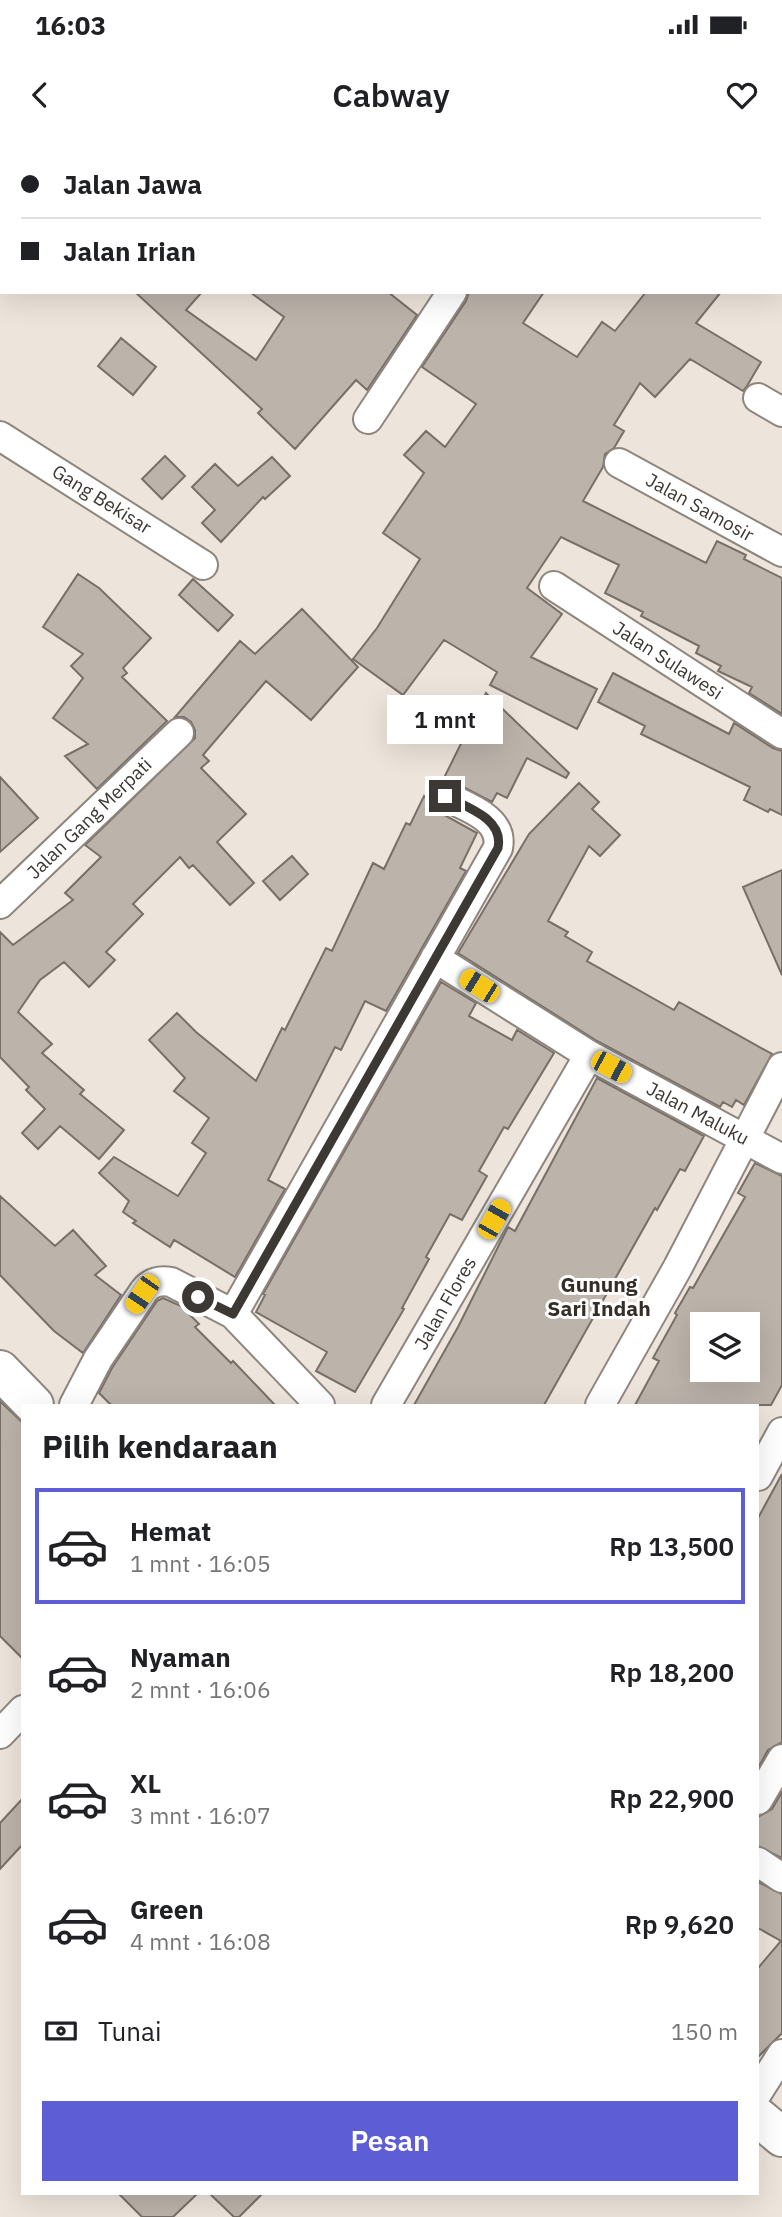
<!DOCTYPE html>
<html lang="id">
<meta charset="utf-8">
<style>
body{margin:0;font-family:"IBM Plex Sans",sans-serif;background:#f6f6f6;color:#202124;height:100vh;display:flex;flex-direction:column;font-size:26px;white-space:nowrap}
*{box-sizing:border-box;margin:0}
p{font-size:23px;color:#757577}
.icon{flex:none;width:38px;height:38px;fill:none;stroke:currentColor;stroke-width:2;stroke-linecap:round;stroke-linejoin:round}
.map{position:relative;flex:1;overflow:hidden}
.details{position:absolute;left:21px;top:1264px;width:738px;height:791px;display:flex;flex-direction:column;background:#fff;border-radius:0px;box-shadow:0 7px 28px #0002}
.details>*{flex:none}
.top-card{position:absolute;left:0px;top:0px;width:782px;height:154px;box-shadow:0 7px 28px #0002;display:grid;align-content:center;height:154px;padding:0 21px;background:#fff}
.fabs{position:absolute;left:690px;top:1172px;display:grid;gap:14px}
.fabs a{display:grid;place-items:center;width:70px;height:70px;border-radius:0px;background:#fff;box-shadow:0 7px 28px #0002;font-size:35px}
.end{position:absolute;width:32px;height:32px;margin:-16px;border:9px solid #3c3935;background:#fff;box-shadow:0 0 0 4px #fff}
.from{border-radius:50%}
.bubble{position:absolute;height:49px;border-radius:0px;background:#fff;box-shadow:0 7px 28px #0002;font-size:23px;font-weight:600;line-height:49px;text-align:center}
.car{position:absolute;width:21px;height:42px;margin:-21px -10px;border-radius:9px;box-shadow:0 0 5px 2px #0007;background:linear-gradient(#f5c518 24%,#345 0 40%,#f5c518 0 76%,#345 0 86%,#f5c518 0)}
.top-card b{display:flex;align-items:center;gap:24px;height:66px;font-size:26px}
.top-card b+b{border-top:2px solid #e0e0e0}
.top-card i{width:18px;height:18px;background:#202124}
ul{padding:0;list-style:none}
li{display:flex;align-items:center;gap:21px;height:116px;margin:0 14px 10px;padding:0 7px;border:4px solid transparent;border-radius:0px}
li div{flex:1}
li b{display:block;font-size:26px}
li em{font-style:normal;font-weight:600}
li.current{border-color:#5d5ed6}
li>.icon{width:63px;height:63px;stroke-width:1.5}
h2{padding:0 21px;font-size:32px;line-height:84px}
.pay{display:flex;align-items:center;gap:18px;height:77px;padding:0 21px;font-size:26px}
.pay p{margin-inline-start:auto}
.primary-button{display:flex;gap:14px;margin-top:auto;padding:14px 21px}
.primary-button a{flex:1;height:80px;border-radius:0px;background:#5d5ed6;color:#fff;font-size:28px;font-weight:600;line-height:80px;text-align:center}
.status{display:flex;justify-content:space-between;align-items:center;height:49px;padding:0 35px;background:#fff;direction:ltr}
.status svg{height:19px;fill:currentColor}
header{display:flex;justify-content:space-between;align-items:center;height:91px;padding:0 21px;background:#fff;font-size:32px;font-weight:600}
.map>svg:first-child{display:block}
</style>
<div class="status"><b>16:03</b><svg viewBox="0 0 49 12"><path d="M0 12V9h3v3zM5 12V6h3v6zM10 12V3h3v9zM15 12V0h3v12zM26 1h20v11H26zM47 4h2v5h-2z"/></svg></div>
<header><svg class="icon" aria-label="back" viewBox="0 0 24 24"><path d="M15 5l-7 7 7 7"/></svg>Cabway<svg class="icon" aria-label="heart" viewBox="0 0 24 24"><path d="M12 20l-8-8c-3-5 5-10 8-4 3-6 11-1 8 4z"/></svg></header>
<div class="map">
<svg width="782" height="2077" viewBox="0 0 782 2077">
<rect width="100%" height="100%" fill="#ede4db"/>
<path fill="#bcb3ab" stroke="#787068" stroke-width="2" fill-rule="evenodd" d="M135 152H202L186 170 256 220 284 177 250 152H388L417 175 367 250 356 240 295 309 258 273 262 269Z
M469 152H544L523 183 577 217 602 182 615 191 646 152H721L696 183 761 222 747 246 743 251 690 219 655 257 640 243 614 285 624 291 614 308 605 314 603 327 583 361 706 423 717 401 746 415 744 419 782 438V574L749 553 752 547 718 531 721 526 696 513 699 506 641 476 643 472 605 453 619 425 561 397 527 448 562 474 531 517 597 549 577 589 490 545 497 532 444 500 403 555 353 519 377 488 420 419 383 393 424 333 404 315 426 291 445 307 476 264 422 227 466 161Z
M121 198 156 227 133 255 98 226Z
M165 316 185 336 162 359 142 339Z
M272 317 290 336 265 359 263 357 221 402 202 383 215 370 192 347 215 324 238 346Z
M78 434 99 448 151 498 123 528 127 533 122 537 167 581 97 649 65 616 88 604 53 578 83 538 71 526 83 514 43 487Z
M193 439 233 475 218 491 179 455Z
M302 469 358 527 311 580 266 541 203 615 209 621 201 628 246 674 217 702 254 743 230 765 193 725 189 728 180 717 133 764 143 774 106 812 115 820 89 847 64 822 40 840 18 872 52 904 42 913 84 950 80 954 124 990 99 1019 60 986 38 1009 22 993 45 969 26 950 29 947 0 917V792L13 805 73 760 65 753 101 717 85 705 195 598V590L191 582 184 577H175L240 501 255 514Z
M613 533 729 594 734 583 773 608 782 611V675L770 669 768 672 744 660 750 647 641 594 645 586 598 562Z
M486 553 569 633 566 638 527 618 507 658 497 653 492 662 452 641 443 640Z
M0 637 38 678 0 712Z
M579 643 599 662 592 669 620 695 600 716 589 706 548 781 568 792 565 796 592 812 587 821 674 870 679 862 772 914 744 965 736 960 732 967 723 962 720 967 597 901 458 813 529 694Z
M424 656 437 671 477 693 460 728 466 731 386 871 365 861 341 910 335 907 268 1040 285 1049 235 1137 174 1100 170 1107 133 1083 136 1081 123 1072 129 1061 99 1033 114 1017 178 1056 206 1013 192 1003 209 978 174 951 185 938 149 900 177 873 196 892 256 941 282 888 285 890 326 808 332 811 373 723 384 729 406 683 410 685Z
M292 716 308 734 280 760 263 741Z
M782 730V835L743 747Z
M441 842 476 863 469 876 512 900 517 890 554 913 508 989 504 987 479 1031 487 1036 462 1080 450 1074 426 1117 429 1119 402 1168 404 1169 355 1252 316 1231 327 1212 256 1172 265 1155 263 1154Z
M597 938 704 996 685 1031 680 1029 657 1070 655 1068 544 1265H414L458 1187 508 1087 515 1091Z
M755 1023 782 1036V1245L771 1265H635L659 1221 653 1218 677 1175 675 1173 690 1147 693 1148 745 1057 738 1053ZM702 1185H747V1230H702Z
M0 1056 55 1106 73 1090 106 1126 95 1135 121 1155 83 1213 54 1191 0 1135Z
M163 1158 181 1166 199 1184 195 1187 231 1223 233 1221 275 1265H111L99 1253 112 1228 157 1161Z
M0 1261 23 1283V1519L0 1496Z
M782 1334V1602L768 1610 758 1628V1378Z
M782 1652V1718L758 1706V1677L772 1669Z
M23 1658V1704L0 1729V1683Z
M758 1742 782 1754V1893L758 1917V1828L781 1801 758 1788Z
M118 2053H198L173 2077H142Z
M209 2053H263L239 2077H234Z"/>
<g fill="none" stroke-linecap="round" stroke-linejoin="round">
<g stroke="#8e867e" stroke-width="32">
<path id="minor" d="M259 0 261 2
M553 2 554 0
M758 258 782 272
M368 279 452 152
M0 296 203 425
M619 323 782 412
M554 446 782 594
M0 764 179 593
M435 818 589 915 782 1019
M233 1174 498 708C504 678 466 667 445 656
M74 1265 98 1219 144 1151C151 1142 160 1140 171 1142L233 1174 320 1265
M386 1265 589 915
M600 1265 678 1127 782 927
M758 1336 782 1292
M0 1594 23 1570
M758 1660 782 1619
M758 1722 782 1738
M758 1952 782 1914"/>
</g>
<g stroke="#8e867e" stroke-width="42">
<path id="primary" d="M0 1230 34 1265
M758 1977 782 1997"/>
</g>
<use href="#minor" stroke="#fff" stroke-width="28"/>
<use href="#primary" stroke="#fff" stroke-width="38"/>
</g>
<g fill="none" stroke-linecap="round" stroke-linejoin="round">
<path stroke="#3c3935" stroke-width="9" d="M198 1157 233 1174 498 708C504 678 466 667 445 656"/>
</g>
<g text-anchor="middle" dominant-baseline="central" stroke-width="6" stroke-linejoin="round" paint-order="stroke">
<g font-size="19" fill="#3c3935" stroke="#fff">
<text transform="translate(102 359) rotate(32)">Gang Bekisar</text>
<text transform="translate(700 367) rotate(29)">Jalan Samosir</text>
<text transform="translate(668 520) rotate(33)">Jalan Sulawesi</text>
<text transform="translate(89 678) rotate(-44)">Jalan Gang Merpati</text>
<text transform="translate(698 973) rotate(28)">Jalan Maluku</text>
<text transform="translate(445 1163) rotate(-60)">Jalan Flores</text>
</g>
<g font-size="21" font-weight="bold" fill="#352e27" stroke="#fff">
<text x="599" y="1144">Gunung<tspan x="599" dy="24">Sari Indah</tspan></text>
</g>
</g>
</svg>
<div class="fabs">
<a><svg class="icon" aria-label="layers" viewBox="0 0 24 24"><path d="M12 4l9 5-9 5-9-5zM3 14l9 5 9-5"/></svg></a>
</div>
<i class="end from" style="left:198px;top:1157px"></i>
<i class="end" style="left:445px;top:656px"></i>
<div class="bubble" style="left:387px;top:555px;width:116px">1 mnt</div>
<i class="car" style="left:479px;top:846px;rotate:302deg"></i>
<i class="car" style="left:611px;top:927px;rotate:118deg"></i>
<i class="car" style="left:494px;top:1079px;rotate:30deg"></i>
<i class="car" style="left:142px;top:1154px;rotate:214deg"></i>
<div class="top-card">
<b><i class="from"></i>Jalan Jawa</b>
<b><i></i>Jalan Irian</b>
</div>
<section class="details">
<h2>Pilih kendaraan</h2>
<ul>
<li class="current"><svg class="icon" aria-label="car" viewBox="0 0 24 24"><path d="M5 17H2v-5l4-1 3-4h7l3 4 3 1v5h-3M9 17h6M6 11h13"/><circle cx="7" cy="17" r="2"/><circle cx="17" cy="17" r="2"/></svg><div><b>Hemat</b><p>1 mnt · 16:05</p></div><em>Rp 13,500</em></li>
<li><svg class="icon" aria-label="car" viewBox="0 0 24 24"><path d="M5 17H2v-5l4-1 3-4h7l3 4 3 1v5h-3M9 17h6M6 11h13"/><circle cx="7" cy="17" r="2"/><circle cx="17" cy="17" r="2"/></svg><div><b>Nyaman</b><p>2 mnt · 16:06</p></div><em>Rp 18,200</em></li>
<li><svg class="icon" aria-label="car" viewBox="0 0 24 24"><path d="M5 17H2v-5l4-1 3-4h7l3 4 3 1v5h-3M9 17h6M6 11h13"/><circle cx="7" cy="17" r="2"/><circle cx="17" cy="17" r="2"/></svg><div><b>XL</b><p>3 mnt · 16:07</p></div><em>Rp 22,900</em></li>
<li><svg class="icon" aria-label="car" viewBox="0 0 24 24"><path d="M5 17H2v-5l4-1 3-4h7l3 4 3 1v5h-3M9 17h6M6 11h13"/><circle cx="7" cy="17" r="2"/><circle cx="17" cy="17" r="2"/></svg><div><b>Green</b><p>4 mnt · 16:08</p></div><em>Rp 9,620</em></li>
</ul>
<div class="pay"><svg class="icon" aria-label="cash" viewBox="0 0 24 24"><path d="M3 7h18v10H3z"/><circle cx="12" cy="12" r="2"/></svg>Tunai<p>150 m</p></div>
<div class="primary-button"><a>Pesan</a></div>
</section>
</div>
